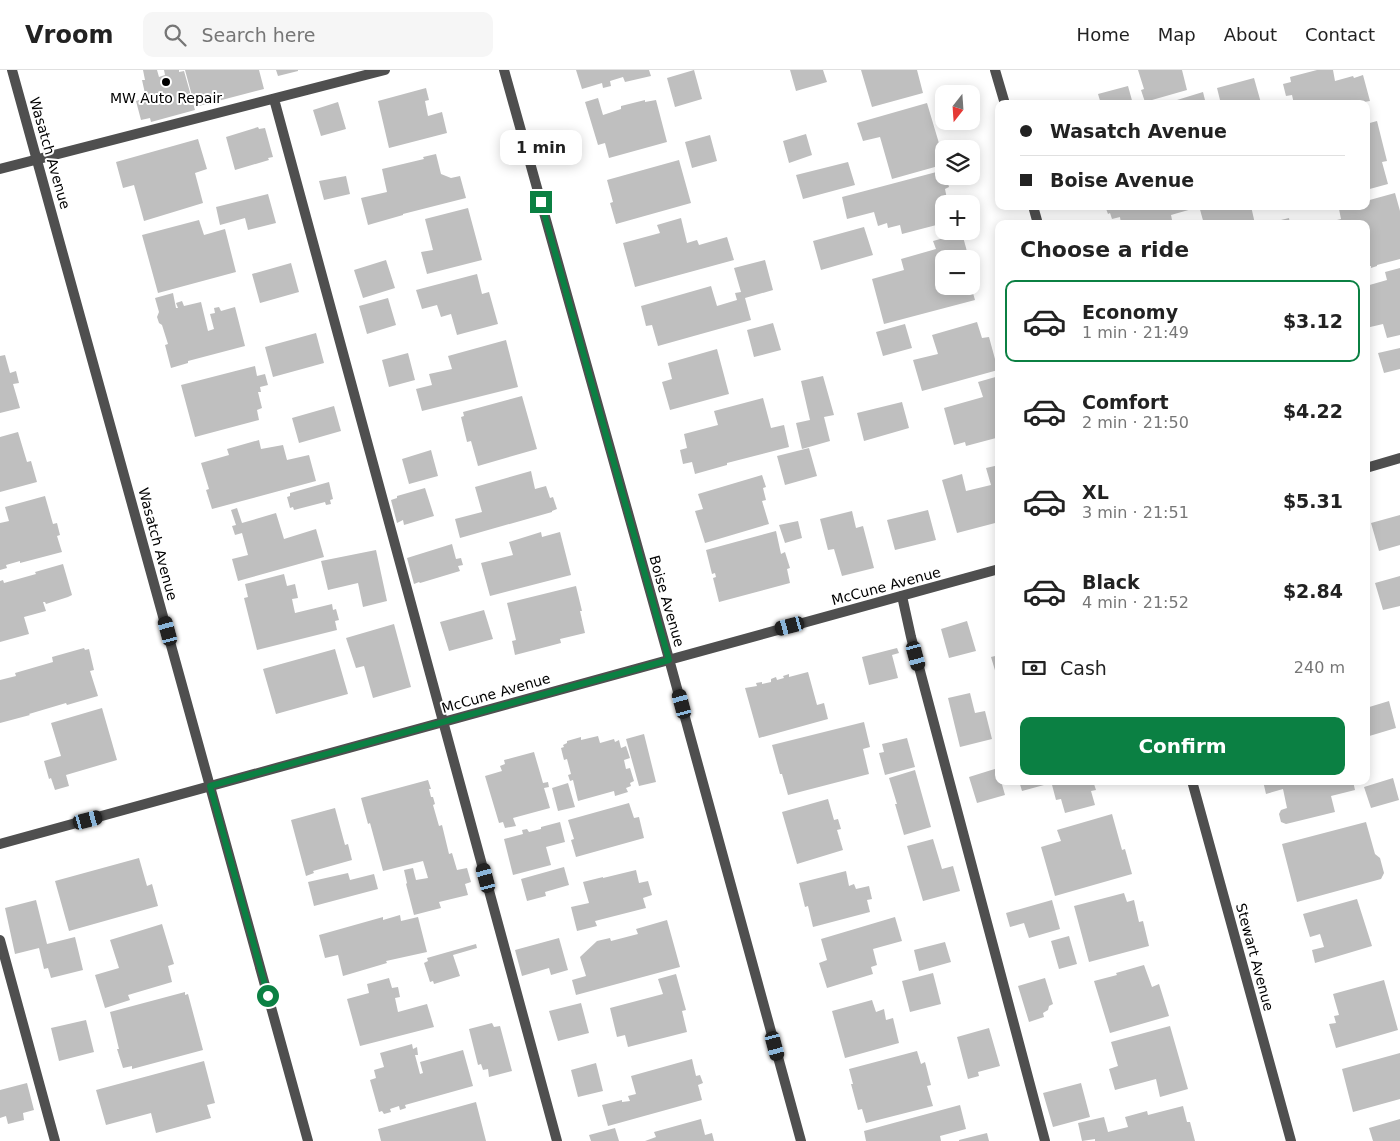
<!DOCTYPE html>
<meta charset="utf-8">
<style>
body{margin:0;font-family:"DejaVu Sans",sans-serif;background:#f6f6f6;color:#222;height:100vh;display:flex;flex-direction:column;font-size:19px;white-space:nowrap}
*{box-sizing:border-box;margin:0}
p{font-size:16px;color:#767676}
.icon{flex:none;width:28px;height:28px;fill:none;stroke:currentColor;stroke-width:2;stroke-linecap:round;stroke-linejoin:round}
.map{position:relative;flex:1;overflow:hidden}
.side{position:absolute;left:995px;top:150px;width:375px;height:565px;display:flex;flex-direction:column;background:#fff;border-radius:10px;box-shadow:0 2px 12px #0003}
.side>*{flex:none}
.banner{position:absolute;left:995px;top:30px;width:375px;height:110px;border-radius:10px;box-shadow:0 2px 12px #0003;display:grid;align-content:center;height:110px;padding:0 25px;background:#fff}
.needle{width:32px;rotate:197deg}
.tools{position:absolute;left:935px;top:15px;display:grid;gap:10px}
.tools a{display:grid;place-items:center;width:45px;height:45px;border-radius:10px;background:#fff;box-shadow:0 2px 12px #0003;font-size:25px}
.end{position:absolute;width:22px;height:22px;margin:-11px;border:6px solid #0b8043;background:#fff;box-shadow:0 0 0 2px #fff}
.from{border-radius:50%}
.bubble{position:absolute;height:35px;border-radius:10px;background:#fff;box-shadow:0 2px 12px #0003;font-size:16px;font-weight:800;line-height:35px;text-align:center}
.car{position:absolute;width:15px;height:30px;margin:-15px -8px;border-radius:6px;box-shadow:0 0 4px 1px #0007;background:linear-gradient(#222 24%,#8ab4d8 0 40%,#222 0 76%,#8ab4d8 0 86%,#222 0)}
.banner b{display:flex;align-items:center;gap:18px;height:48px;font-size:19px}
.banner b+b{border-top:1px solid #e0e0e0}
.banner i{width:12px;height:12px;background:#222}
ul{padding:0;list-style:none}
li{display:flex;align-items:center;gap:15px;height:82px;margin:0 10px 8px;padding:0 15px;border:2px solid transparent;border-radius:10px}
li div{flex:1}
li b{display:block;font-size:19px}
li em{font-style:normal;font-weight:800}
li.active{border-color:#0b8043}
li>.icon{width:45px;height:45px;stroke-width:1.5}
h2{padding:0 25px;font-size:22px;line-height:60px}
.pay{display:flex;align-items:center;gap:12px;height:55px;padding:0 25px;font-size:19px}
.pay p{margin-inline-start:auto}
.primary-button{display:flex;gap:10px;margin-top:auto;padding:10px 25px}
.primary-button a{flex:1;height:58px;border-radius:10px;background:#0b8043;color:#fff;font-size:20px;font-weight:800;line-height:58px;text-align:center}
header{display:flex;align-items:center;gap:30px;box-sizing:border-box;height:70px;padding:0 25px;background:#fff;border-bottom:1px solid #e0e0e0}
header strong{font-size:24px}
nav{display:flex;gap:28px;margin-inline-start:auto;font-size:18px}
.search{width:350px;height:45px;background:#f6f6f6;display:flex;align-items:center;gap:12px;box-sizing:border-box;padding:0 18px;border-radius:10px;color:#767676;font-size:19px}
.map>svg:first-child{display:block}
</style>
<header>
<strong>Vroom</strong>
<div class="search"><svg class="icon" aria-label="search" viewBox="0 0 24 24"><circle cx="10" cy="10" r="6"/><path d="M15 15l6 6"/></svg>Search here</div>
<nav><a>Home</a><a>Map</a><a>About</a><a>Contact</a></nav>
</header>
<div class="map">
<svg width="1400" height="1071" viewBox="0 0 1400 1071">
<rect width="100%" height="100%" fill="#fff"/>
<path fill="#bfbfbf" d="M143 0H157L159 7 165 5 164 0H179V2L184 1 195 40 151 52 150 48 141 50 136 31 146 28 142 10H145Z
M185 0H259L264 19 195 37Z
M276 0H298V1L278 6Z
M576 0H649L651 6 625 12 623 7 610 11 611 16 603 18 602 13 582 19Z
M694 0 702 29 675 37 667 8Z
M790 0H823L827 12 796 21Z
M861 0H917L923 23 872 37Z
M1138 0H1182L1187 20 1145 32 1141 20 1144 19Z
M1317 0H1333L1335 11 1353 6 1354 8 1363 5 1370 31 1364 32V34H1294L1292 25 1286 26 1283 14 1291 12 1290 7Z
M1254 8 1261 33 1221 34 1217 18Z
M1128 16 1133 34H1101L1098 24Z
M426 18 429 30 425 31 428 46 442 42 447 63 389 78 378 31Z
M1203 22 1206 34H1178L1177 30Z
M598 28 603 45 621 39V36L645 30V32L656 30 667 72 609 88 605 73 598 75 585 32Z
M338 32 346 59 321 66 313 40Z
M927 33 941 80 938 81 942 95 892 109 880 67 863 71 857 53Z
M1377 51 1387 91 1382 92 1388 114 1366 120V54Z
M258 57 259 59 265 58 273 87 268 88 269 90 235 100 226 67Z
M806 64 812 85 789 93 783 71Z
M710 65 717 91 692 98 685 72Z
M198 69 207 99 195 103 203 133 144 151 134 115 123 118 116 92Z
M436 84 441 104 451 108 460 106 466 128 403 144V145L368 155 361 128 387 122 382 99 424 89 423 87Z
M679 90 691 133 616 154 610 133 613 132 607 110Z
M848 92 855 115 803 129 796 105Z
M944 100V106H946L949 117 945 119 948 134H944V153L902 164 900 155 888 158 887 153 878 156 874 142 847 149 842 127Z
M346 106 350 124 324 130 319 111Z
M1395 123 1400 141V189L1377 195V196L1371 198V196H1369L1366 187V154L1325 153 1341 149 1339 139 1348 136H1366V131Z
M268 124 276 153 248 160 245 148 220 155 216 137Z
M1105 136H1191L1192 139 1171 145 1172 150 1164 152 1165 154H1121L1120 147 1112 149 1110 143 1108 144Z
M1199 136H1251L1255 154H1204Z
M468 138 482 190 427 204 421 182 433 180 425 149Z
M681 148 687 173 697 170 699 175 727 167 734 190 635 217 623 173 660 163 657 155Z
M1289 148 1290 154H1270L1269 153Z
M199 150 204 165 225 159 236 202 158 223 142 165Z
M864 157 873 185 821 200 813 171Z
M962 163 969 189H944V216H971L975 230 884 254 872 209 904 200 901 189 936 179 933 171Z
M386 190 395 218 363 228 354 200Z
M765 190 773 220 745 228 751 250 658 276 652 255 646 256 641 236 711 216 717 236 737 230 735 223 741 222 734 198Z
M291 193 299 222 260 233 252 204Z
M1400 198V265L1387 268 1383 254 1366 258V216L1387 210 1385 202Z
M477 204 482 224 489 222 498 254 457 265 451 244 441 247 437 235 422 239 416 220Z
M173 223 176 238H178L176 233 182 231 184 236 201 232 208 261 214 259 210 244 215 243 214 238 219 237 221 241 235 237 245 276 188 291V293L171 298 165 275 168 274 162 255 159 253 157 247 159 242 155 228Z
M388 228 396 255 367 264 359 236Z
M977 252 982 268 989 267 998 300 922 321 913 290 938 284 932 265Z
M773 253 781 280 754 287 747 260Z
M905 254 912 278 883 286 876 262Z
M316 263 324 293 273 307 265 277Z
M506 270 518 317 422 341 416 319 432 315 429 304 452 299 448 286Z
M1400 278V299L1384 303 1378 283Z
M717 279 729 324 670 340 662 312 672 309 668 293Z
M408 283 415 310 389 317 382 290Z
M5 285 10 303 16 301 19 313 13 314 20 338 0 343V286Z
M255 296 257 306 265 304 268 315 260 317 261 322H258L262 338 257 340 259 350 195 367 181 315Z
M823 306 834 345 824 347 830 371 802 379 796 353 810 350 801 311Z
M999 306V369H996V368L966 376 965 372 954 375 944 338 983 327 978 312Z
M522 326 537 379 478 396 471 371 467 372 461 347 464 346 463 342Z
M763 328 771 358 784 355 789 377 727 393V395L695 404 692 392 683 394 680 380 687 378 684 364 718 355 714 341Z
M902 332 909 358 864 371 857 343Z
M334 336 341 361 299 373 292 348Z
M18 362 27 392 31 391 37 412 0 422V367Z
M259 370 261 379 283 375 287 390 309 385 316 411 212 439 206 420 209 419 201 393 229 385 227 379Z
M809 378 817 406 785 415 777 386Z
M431 380 438 406 409 414 402 389Z
M999 395V452L957 463 942 410 962 404 966 421 991 415 986 398Z
M531 401 535 419 546 416 550 428 553 427 557 439 552 441V442L460 468 455 449 482 442 475 417Z
M762 405 766 417 763 418 766 430 762 431 769 454 705 473 695 441 703 439 698 424Z
M329 412 333 429 330 430 331 434 326 435 325 432 294 440 293 437 290 438 287 427 290 426V423Z
M425 418 434 446 404 455 403 450 397 453 391 430 397 428V426Z
M45 426 53 454 57 453 60 465 57 466 62 482 20 493V491L6 495 7 498 0 500V453L9 451 5 437Z
M237 438 242 453 276 443 284 469 316 459 324 487 238 511 232 489 248 485 242 463 235 465 232 456 236 455 231 440Z
M928 440 936 470 895 480 887 450Z
M852 441 856 458 863 456 874 498 842 506 834 479 828 480 820 449Z
M1400 445V475L1379 481 1371 453Z
M798 451 802 468 785 473 779 455Z
M776 461 781 484 785 482 790 498 787 499 790 513 719 532 713 508 716 507 715 503 712 504 706 480Z
M541 462 542 467 560 462 571 505 490 526 481 493 513 485 509 472Z
M452 474 456 489 461 488 463 495 458 496 460 501 420 513 419 512 414 514 407 488Z
M376 480 387 531 363 537 358 513 328 520 321 491Z
M63 494 72 525 68 527 46 534 45 532H43L46 541 24 547 29 564 0 572V511L3 510 4 513 36 504 35 502Z
M284 504 287 516 295 514 298 528 292 529 295 543 332 534 333 540 336 539 339 550 335 551 337 560 257 580 244 528 248 527 245 514Z
M1400 506V536L1383 540 1375 513Z
M576 516 582 541H580L585 563 560 569 561 573 515 585 512 571 516 570 507 533Z
M484 540 493 569 449 581 440 552Z
M967 551 976 581 949 588 941 559Z
M394 554 411 617 373 628 364 596 356 598 346 568Z
M84 578 85 580 89 579 94 600 90 601 98 626 67 635 66 633 29 644 30 645 0 653V610L16 606 15 603 53 592 52 587Z
M897 578 899 583 892 585 898 608 869 615 862 587Z
M335 579 348 624 276 644 263 599Z
M999 585V606L997 607 991 587Z
M808 602 817 635 824 633 828 649 759 668 745 618 757 616 756 613 762 612V614L771 612V609L776 607 777 610 784 608 783 606 789 604V607Z
M970 623 975 643 985 641 992 669 960 677 948 628Z
M1389 631 1396 658 1366 667V638Z
M102 638 117 690 66 705 69 716 55 720 51 708 49 709 44 691 61 686 51 653Z
M864 652 870 677 863 679 869 704 788 725 782 704H780L772 675Z
M644 664 656 712 639 716 626 669Z
M598 666 600 673 614 669 615 672 619 670 621 678 626 676 630 688 624 690 626 699 630 698 634 711 630 713 631 716 626 718 628 722 615 726 614 721 578 731 573 710 570 711 568 705 571 704 567 689 564 690 561 678 564 677 563 675 567 673V671L581 667V670Z
M907 668 915 697 885 705 879 683 884 682 882 674Z
M534 682 543 713 548 712 549 717 544 718 550 738 513 748 516 756 505 758 503 752 499 753 485 706 502 701 500 696 505 694 504 690Z
M998 698 999 711H1001L1005 725 977 733 969 707Z
M915 700 931 757 904 765 895 734H897L889 708Z
M1393 708 1399 730 1371 738 1364 717Z
M428 710 431 719H429L431 727H433L435 734 433 735 439 756 442 755 449 784 452 783 457 800 467 798 471 812 465 814 468 825 439 832 441 838 414 845 406 814 407 813 404 800 413 798 416 810 428 808 423 791 383 801 370 753 368 754 361 728Z
M1019 711H1043L1044 715 1022 721Z
M1051 711H1093L1096 720 1091 721 1095 735 1065 743 1061 729 1056 730Z
M1263 711H1353L1355 720 1331 726 1335 742 1286 754 1281 752 1279 744 1281 740 1287 738 1283 719 1266 724Z
M568 713 575 737 558 741 552 718Z
M828 729 834 750 838 749 841 759 837 760 843 780 797 794 782 742Z
M629 733 634 748 639 747 644 768 576 787 571 770 574 769 568 750Z
M335 738 345 775 348 774 352 790 313 801 314 803 306 806 291 750Z
M1112 744 1122 780 1125 779 1132 804 1055 826 1041 777 1061 771 1057 760Z
M560 752 565 772 546 777 551 795 513 805 504 769 523 764 522 760 527 759 529 762 541 759V757Z
M1366 752 1375 784 1380 788 1384 803 1381 809 1297 832 1282 774Z
M933 769 942 799 953 796 960 821 923 831 907 776Z
M139 788 147 816 152 814 158 836 69 861 55 811Z
M564 797 569 815 545 822 546 826 527 831 521 809Z
M636 800 639 813 648 811 652 825 643 828 646 838 595 851 597 856 577 861 571 837 589 833 583 812 603 807V808Z
M846 801 849 816 854 814 856 819 869 816 872 829 867 830 870 842 813 857 808 836 805 837 799 813Z
M348 803 350 810 374 804 378 819 314 836 308 812Z
M1124 823 1127 832 1134 830 1139 852 1143 851 1149 876 1089 892 1074 836Z
M1357 829 1372 876 1315 893 1312 880 1324 877 1320 864 1310 867 1303 844Z
M36 830 47 874 75 867 83 900 51 908 48 898 44 899 39 878 15 884 5 838Z
M1052 830 1060 859 1029 868 1024 853 1010 857 1006 843Z
M400 845 401 851 418 847 427 882 386 891 387 893 343 906 338 885 325 888 319 865 383 847V850Z
M895 847 902 871 873 879 877 895 871 897 873 904 827 918 819 893 827 890 821 869Z
M667 850 680 897 576 925 572 910 586 906 580 887 597 871 610 868 611 871 638 864 636 859Z
M162 854 174 894 168 896 172 912 128 925 130 930 105 938 95 905 119 898 110 870Z
M1069 866 1077 894 1059 899 1051 871Z
M559 868 568 900 551 905 549 898 522 906 515 880Z
M945 872 951 892 919 901 914 880Z
M476 874 477 878 453 885 460 906 434 914 433 911 430 912 424 893 428 891 427 888Z
M1144 895 1152 917 1159 914 1169 946 1110 963 1094 911 1117 905 1116 903Z
M933 903 941 934 910 942 902 911Z
M676 904 686 940 682 941 687 962 628 977 625 965 617 967 610 938 663 924 658 909Z
M389 908 392 918 398 917 400 927 395 928 398 942 427 934 434 957 360 976 347 929 369 923 367 914Z
M1045 908 1053 934 1049 936 1048 940 1043 943 1044 947 1029 952 1018 916Z
M1384 910 1398 960 1336 978 1329 954 1336 953 1334 946 1339 945 1333 924Z
M185 922V925L188 924 203 980 132 999V996L123 998 117 979H119L110 942Z
M872 930 876 942 884 939 886 950 893 948 899 973 845 988 832 941Z
M581 933 589 963 558 971 549 941Z
M86 950 94 982 59 991 51 958Z
M492 953 494 957 500 956 512 1001 489 1007 488 999 483 1000 481 994 478 995 469 959Z
M1170 956 1188 1019 1160 1027 1156 1009 1115 1020 1109 999 1118 996 1111 972Z
M989 958 1000 996 978 1002 979 1006 968 1009 957 967Z
M412 974 413 979 417 977 418 985H415L420 1004 423 1003 420 992 463 980 473 1016 405 1035 406 1038 400 1040 399 1036 390 1039 391 1042 384 1044 382 1041 379 1042 370 1010 376 1008 374 1000 384 997 380 983Z
M917 981 921 994 925 992 931 1015 927 1016 933 1036 866 1053 862 1039 858 1040 851 1014H853L849 999Z
M1400 983V1029L1353 1042 1342 999Z
M692 989 696 1006 700 1005 703 1013 698 1015 702 1030 608 1056 602 1035 622 1030V1032L630 1031 628 1026 636 1024 631 1006Z
M204 991 215 1033 207 1035 211 1048 156 1063 151 1043 106 1055 96 1020Z
M596 993 603 1021 578 1027 571 1000Z
M27 1013 34 1040 23 1043 24 1050 8 1054 6 1046 0 1048V1020Z
M1081 1013 1090 1047 1053 1057 1043 1023Z
M476 1032 486 1071H381L378 1059Z
M960 1035 966 1059 940 1066 941 1071H866L864 1061Z
M1183 1036 1187 1052H1190L1195 1071H1095V1069L1082 1071 1078 1053 1104 1047 1108 1062 1128 1057 1125 1047 1147 1041 1148 1045Z
M701 1049 705 1065 712 1063 714 1071H645L656 1067 654 1062Z
M1400 1049V1071H1373L1369 1058Z
M615 1058 619 1071H591L589 1065Z
M987 1063 989 1071H959V1070Z"/>
<g fill="none" stroke-linecap="round" stroke-linejoin="round">
<path stroke="#4f4f4f" stroke-width="10" d="M274 29 557 1071
M0 99 385 0
M902 526 911 567 1045 1071
M0 870 55 1071"/>
<path stroke="#4f4f4f" stroke-width="10" d="M12 0 308 1071
M504 0 669 589 801 1071
M995 0 1005 34
M1033 136 1038 154
M1366 398 1400 388
M1192 711 1291 1071
M0 774 999 499"/>
</g>
<g fill="none" stroke-linecap="round" stroke-linejoin="round">
<path stroke="#0b8043" stroke-width="6" d="M268 926 210 716 669 590 541 132"/>
</g>
<circle fill="#000" stroke="#fff" stroke-width="2" cx="166" cy="12" r="5"/>
<g text-anchor="middle" dominant-baseline="central" stroke-width="4" stroke-linejoin="round" paint-order="stroke">
<g font-size="14" fill="#000" stroke="#fff">
<text x="166" y="28">MW Auto Repair</text>
</g>
<g font-size="14" fill="#000" stroke="#fff">
<text transform="translate(50 83) rotate(74)">Wasatch Avenue</text>
<text transform="translate(158 474) rotate(75)">Wasatch Avenue</text>
<text transform="translate(886 516) rotate(-15)">McCune Avenue</text>
<text transform="translate(667 531) rotate(74)">Boise Avenue</text>
<text transform="translate(496 623) rotate(-16)">McCune Avenue</text>
<text transform="translate(1255 887) rotate(75)">Stewart Avenue</text>
</g>
</g>
</svg>
<div class="tools">
<a><svg class="needle" viewBox="-14 -14 28 28"><path d="M0-13l5 13h-10z" fill="#e53935"/><path d="M0 13l5-13h-10z" fill="#767676"/></svg></a>
<a><svg class="icon" aria-label="layers" viewBox="0 0 24 24"><path d="M12 4l9 5-9 5-9-5zM3 14l9 5 9-5"/></svg></a>
<a>+</a>
<a>−</a>
</div>
<i class="end from" style="left:268px;top:926px"></i>
<i class="end" style="left:541px;top:132px"></i>
<div class="bubble" style="left:500px;top:60px;width:82px">1 min</div>
<i class="car" style="left:790px;top:556px;rotate:255deg"></i>
<i class="car" style="left:168px;top:561px;rotate:345deg"></i>
<i class="car" style="left:916px;top:586px;rotate:165deg"></i>
<i class="car" style="left:682px;top:634px;rotate:345deg"></i>
<i class="car" style="left:88px;top:750px;rotate:75deg"></i>
<i class="car" style="left:486px;top:808px;rotate:345deg"></i>
<i class="car" style="left:775px;top:976px;rotate:165deg"></i>
<div class="banner">
<b><i class="from"></i>Wasatch Avenue</b>
<b><i></i>Boise Avenue</b>
</div>
<section class="side">
<h2>Choose a ride</h2>
<ul>
<li class="active"><svg class="icon" aria-label="car" viewBox="0 0 24 24"><path d="M5 17H2v-5l4-1 3-4h7l3 4 3 1v5h-3M9 17h6M6 11h13"/><circle cx="7" cy="17" r="2"/><circle cx="17" cy="17" r="2"/></svg><div><b>Economy</b><p>1 min · 21:49</p></div><em>$3.12</em></li>
<li><svg class="icon" aria-label="car" viewBox="0 0 24 24"><path d="M5 17H2v-5l4-1 3-4h7l3 4 3 1v5h-3M9 17h6M6 11h13"/><circle cx="7" cy="17" r="2"/><circle cx="17" cy="17" r="2"/></svg><div><b>Comfort</b><p>2 min · 21:50</p></div><em>$4.22</em></li>
<li><svg class="icon" aria-label="car" viewBox="0 0 24 24"><path d="M5 17H2v-5l4-1 3-4h7l3 4 3 1v5h-3M9 17h6M6 11h13"/><circle cx="7" cy="17" r="2"/><circle cx="17" cy="17" r="2"/></svg><div><b>XL</b><p>3 min · 21:51</p></div><em>$5.31</em></li>
<li><svg class="icon" aria-label="car" viewBox="0 0 24 24"><path d="M5 17H2v-5l4-1 3-4h7l3 4 3 1v5h-3M9 17h6M6 11h13"/><circle cx="7" cy="17" r="2"/><circle cx="17" cy="17" r="2"/></svg><div><b>Black</b><p>4 min · 21:52</p></div><em>$2.84</em></li>
</ul>
<div class="pay"><svg class="icon" aria-label="cash" viewBox="0 0 24 24"><path d="M3 7h18v10H3z"/><circle cx="12" cy="12" r="2"/></svg>Cash<p>240 m</p></div>
<div class="primary-button"><a>Confirm</a></div>
</section>
</div>
